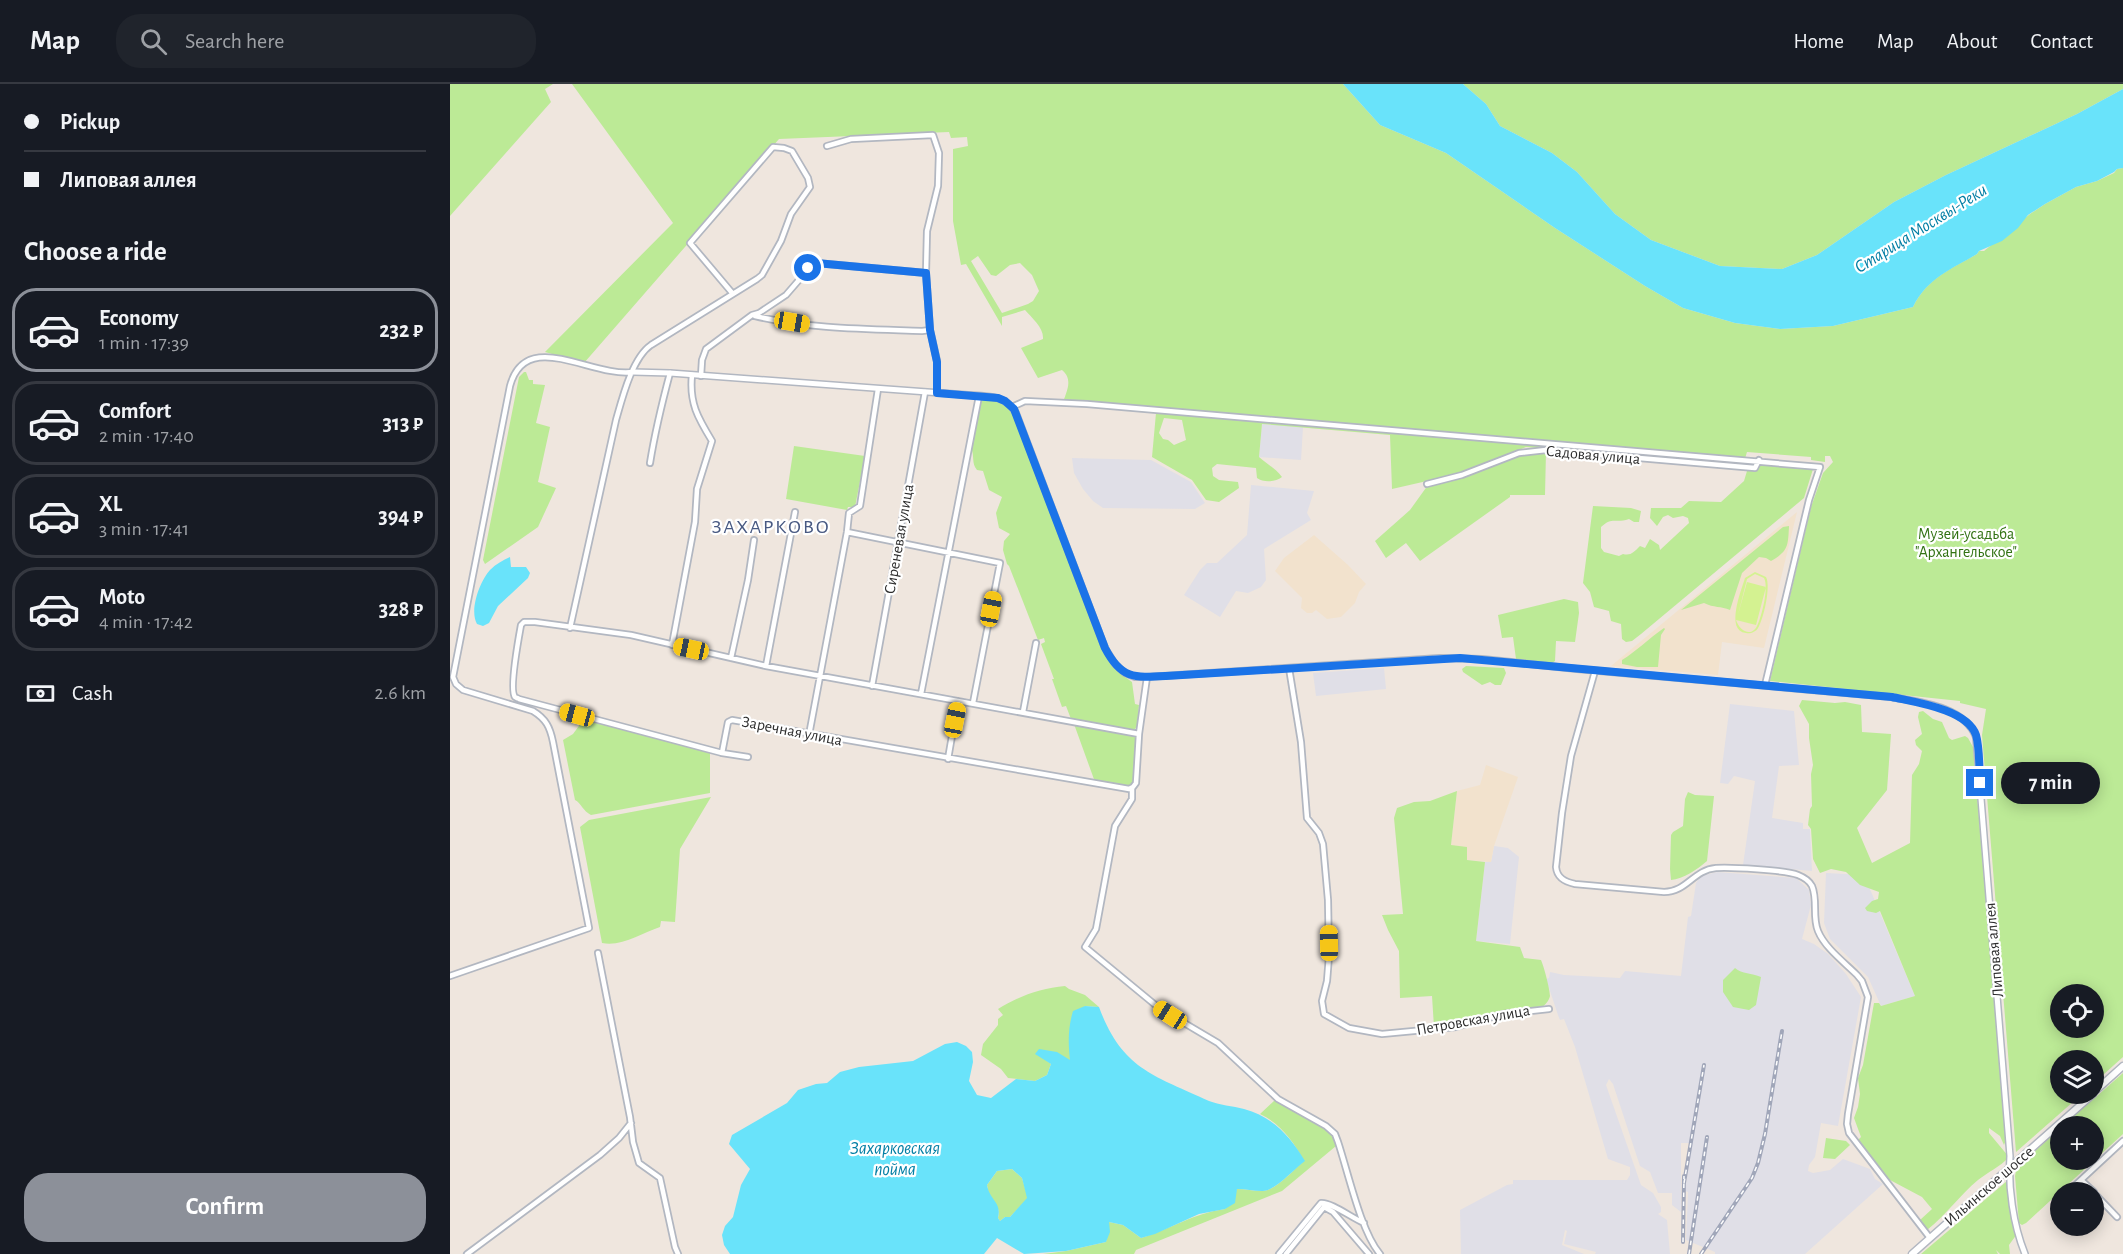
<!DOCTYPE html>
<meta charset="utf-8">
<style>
body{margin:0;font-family:"Alegreya Sans",sans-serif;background:#20242c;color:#f1f3f6;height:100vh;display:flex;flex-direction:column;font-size:22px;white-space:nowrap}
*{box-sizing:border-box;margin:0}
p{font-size:20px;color:#9ea1a6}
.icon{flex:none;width:33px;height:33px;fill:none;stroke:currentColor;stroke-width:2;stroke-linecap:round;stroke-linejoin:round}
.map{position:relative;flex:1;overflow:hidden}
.sheet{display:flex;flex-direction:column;background:#171b24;width:450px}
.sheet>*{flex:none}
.banner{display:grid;align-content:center;height:132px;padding:0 24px;background:#171b24}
.tools{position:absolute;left:1600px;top:900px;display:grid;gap:12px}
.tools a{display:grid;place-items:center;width:54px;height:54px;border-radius:50%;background:#171b24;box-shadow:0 3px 15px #0003;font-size:30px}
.end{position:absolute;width:27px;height:27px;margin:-14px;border:8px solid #1a73e8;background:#fff;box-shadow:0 0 0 3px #fff}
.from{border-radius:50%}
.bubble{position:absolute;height:42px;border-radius:21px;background:#171b24;box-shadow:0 3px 15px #0003;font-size:20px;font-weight:700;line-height:42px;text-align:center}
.car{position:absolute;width:18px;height:36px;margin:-18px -9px;border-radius:8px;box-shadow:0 0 4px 2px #0007;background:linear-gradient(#f5c518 24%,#345 0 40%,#f5c518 0 76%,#345 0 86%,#f5c518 0)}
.banner b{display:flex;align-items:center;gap:21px;height:57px;font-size:22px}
.banner b+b{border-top:2px solid #363941}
.banner i{width:15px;height:15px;background:#f1f3f6}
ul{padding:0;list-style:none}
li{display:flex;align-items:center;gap:18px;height:84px;margin:0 12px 9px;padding:0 12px;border:3px solid #363941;border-radius:24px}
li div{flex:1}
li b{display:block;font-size:22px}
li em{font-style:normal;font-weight:700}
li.selected{border-color:#8c9099}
li>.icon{width:54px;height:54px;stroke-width:1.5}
h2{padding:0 24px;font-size:27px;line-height:72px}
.pay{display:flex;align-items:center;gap:15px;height:66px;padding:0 24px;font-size:22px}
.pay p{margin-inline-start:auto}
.primary-button{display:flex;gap:12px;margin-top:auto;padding:12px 24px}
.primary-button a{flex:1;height:69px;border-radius:24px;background:#8c9099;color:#fff;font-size:24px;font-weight:700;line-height:69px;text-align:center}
header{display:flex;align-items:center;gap:36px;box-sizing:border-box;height:84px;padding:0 30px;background:#171b24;border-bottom:2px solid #363941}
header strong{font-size:28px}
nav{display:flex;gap:33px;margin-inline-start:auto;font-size:21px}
.search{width:420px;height:54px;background:#20242c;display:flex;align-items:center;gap:15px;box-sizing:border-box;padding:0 21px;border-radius:24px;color:#9ea1a6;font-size:22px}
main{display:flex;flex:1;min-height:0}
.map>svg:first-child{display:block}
</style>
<header>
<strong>Map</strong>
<div class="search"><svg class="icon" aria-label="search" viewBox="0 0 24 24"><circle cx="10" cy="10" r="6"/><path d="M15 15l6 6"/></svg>Search here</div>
<nav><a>Home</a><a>Map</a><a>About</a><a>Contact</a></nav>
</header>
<main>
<section class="sheet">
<div class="banner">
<b><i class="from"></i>Pickup</b>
<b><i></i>Липовая аллея</b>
</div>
<h2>Choose a ride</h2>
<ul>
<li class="selected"><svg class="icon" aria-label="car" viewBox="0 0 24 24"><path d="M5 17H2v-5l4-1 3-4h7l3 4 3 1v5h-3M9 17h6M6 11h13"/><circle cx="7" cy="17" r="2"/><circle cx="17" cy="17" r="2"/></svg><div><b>Economy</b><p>1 min · 17:39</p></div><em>232 ₽</em></li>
<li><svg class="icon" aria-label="car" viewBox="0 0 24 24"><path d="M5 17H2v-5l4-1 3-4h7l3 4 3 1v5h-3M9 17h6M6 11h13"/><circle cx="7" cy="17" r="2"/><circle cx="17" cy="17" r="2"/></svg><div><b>Comfort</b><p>2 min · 17:40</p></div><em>313 ₽</em></li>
<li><svg class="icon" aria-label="car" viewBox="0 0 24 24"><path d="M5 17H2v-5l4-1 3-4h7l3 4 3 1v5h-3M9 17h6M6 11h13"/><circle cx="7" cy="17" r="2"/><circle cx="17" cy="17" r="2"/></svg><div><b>XL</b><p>3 min · 17:41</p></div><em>394 ₽</em></li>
<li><svg class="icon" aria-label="car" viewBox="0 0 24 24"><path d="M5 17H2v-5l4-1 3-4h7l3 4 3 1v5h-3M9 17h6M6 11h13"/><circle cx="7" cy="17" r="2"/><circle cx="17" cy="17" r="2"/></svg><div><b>Moto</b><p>4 min · 17:42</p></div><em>328 ₽</em></li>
</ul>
<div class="pay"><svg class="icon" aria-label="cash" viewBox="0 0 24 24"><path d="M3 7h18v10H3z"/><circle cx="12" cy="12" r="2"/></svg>Cash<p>2.6 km</p></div>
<div class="primary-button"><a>Confirm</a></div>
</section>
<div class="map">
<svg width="1673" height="1170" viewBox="0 0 1673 1170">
<rect width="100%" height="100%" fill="#efe6de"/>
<path fill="#e0dfe7" d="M812 340 853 343 851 376 809 373Z
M622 374 701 376 741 398 755 419 745 425 653 424 643 417 633 405 624 389Z
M801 401 864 407 857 429 861 436 814 465 816 496 811 503 798 509 786 507 770 533 734 511 750 486 757 479H767L797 451Z
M934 584 936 605 866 612 863 589Z
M1280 620 1344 627 1349 681 1329 682 1322 734 1353 739V745H1360L1362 787 1293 781 1305 697 1284 692 1278 700 1270 699Z
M1044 762 1058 764 1069 773 1060 860 1026 857 1035 778H1041Z
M1267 788 1346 794 1359 806 1361 821 1352 855 1364 860 1378 870 1396 890 1411 913 1388 1042 1371 1039 1365 1073 1359 1081 1358 1087 1363 1089 1380 1086 1393 1075 1420 1085 1425 1095 1433 1100 1355 1170H1265V1168L1236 1156 1238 1108 1235 1107 1242 1059H1231V1128L1222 1121V1109H1208L1200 1088 1190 1082 1163 1000 1159 995 1156 1001 1191 1101 1203 1109 1211 1123V1128L1208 1130 1217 1136 1220 1170H1145L1146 1168 1114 1160 1117 1147 1115 1146 1112 1161 1134 1170H1011L1010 1126 1057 1101 1063 1100V1096H1177L1180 1091V1083L1158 1075 1125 963 1114 935 1110 936 1108 931 1096 895 1099 894 1100 888 1114 891 1170 894 1175 887 1231 892 1238 833 1241 832 1246 799 1251 792Z
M1376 789 1414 791 1465 912 1431 922 1418 893 1380 855 1374 839Z"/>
<path fill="#f2e2cd" d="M1347 428 1314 564 1272 558 1268 591 1161 582Z
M864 451 898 481 916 500 909 508 905 519 891 533 877 535 866 526 862 529H857L851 524 852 514 825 487 834 474Z
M1036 681 1068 693 1044 762 1041 778 1016 776 1001 761 1007 707 1030 701Z"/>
<path fill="#bcea96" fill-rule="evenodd" d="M0 0H103L95 5 101 18 0 132Z
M122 0H893L930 41 996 69 1105 144 1195 202 1233 224 1285 239 1330 245 1383 242 1463 223C1477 194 1501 185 1527 170L1529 167H1534L1580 130 1595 120 1626 103 1647 97 1664 89 1667 85 1673 84V973L1644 999V976H1611V1010H1632L1566 1068 1532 651 1536 625 1510 619V617L1320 597 1361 423 1373 389 1383 378 1380 372H1375V378L1361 376V373L1297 368 1293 381 1076 363 1012 389 942 405 940 351 812 340 809 373C817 380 825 384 832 393 825 398 814 399 807 394L806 384 767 380 762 384 763 392 769 396 788 398 789 404 769 418 756 416 742 396 702 373 706 329 612 321C616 308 624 296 612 286L588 294 571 264 593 255C594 244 582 234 575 226L552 233V242L516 180 511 181 503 137V65L518 62 517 53 501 54 499 48 329 55 134 279 95 268 223 139ZM528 172 541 191 546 192 560 181 570 179 582 191 589 207 583 217 578 220 552 229 521 177ZM714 334 732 336 736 356 724 361 718 356 713 355 709 349ZM1611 910H1644V944H1611Z
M1013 0H1673V5L1627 30 1496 91 1444 118 1367 171 1332 185 1270 182 1201 156 1165 130 1127 88 1102 69 1050 42 1036 20Z
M74 288H76L79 296H83V300L95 301 86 339 100 343 88 398 106 404 88 443 35 480 33 476 69 293Z
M534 315C550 316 558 319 565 334L655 571 671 590 682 598 685 620 689 621 687 642 685 645 679 646 621 635 616 622 612 623 602 595H604L591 560 595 558 594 554 588 556 559 482 557 480 553 466 554 457 560 450 549 444 546 429 552 413 539 406 533 387 527 386C521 379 525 372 521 364L530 318Z
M344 362 415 372 405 423H398L397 426 336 415Z
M1096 368 1095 411H1060V413L970 477 956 459 936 474 925 457 960 426 978 401 1068 371Z
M1311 380 1363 385 1354 414 1191 550 1182 557 1176 558 1172 555 1171 540 1161 537 1159 527 1144 523 1140 508 1133 499 1143 422 1181 424 1191 427 1189 438H1184L1179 435C1165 440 1163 432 1151 443V464L1154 468 1169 472 1173 470C1181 472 1184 468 1190 462L1195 464 1200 455 1209 461 1210 466 1239 439 1238 434 1233 432 1223 434 1218 431 1213 433 1207 442 1200 434 1201 424H1231L1239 417 1271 418 1294 397 1297 387 1307 386Z
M1339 442C1338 463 1338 467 1321 477L1316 474 1309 473 1292 489 1280 526C1271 522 1264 524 1254 519L1231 526 1333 443Z
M1114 515 1128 518 1129 529 1125 558 1106 557 1105 577 1102 579 1066 575 1063 553 1052 554 1048 531Z
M1214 544 1215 545 1211 551 1208 583H1187L1172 580V576C1187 567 1199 554 1214 544Z
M1016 582 1054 584 1056 589 1051 601H1045L1040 598 1032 601 1013 588 1012 585Z
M1352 616 1385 619 1395 618 1411 621 1412 648 1441 650 1437 706 1407 744 1422 779 1460 759 1462 691 1469 680 1472 667 1466 661 1465 656 1472 650 1468 633 1469 628 1473 627 1483 635 1492 638 1499 654 1502 656 1515 652 1518 654 1523 663 1556 1056 1554 1061 1550 1052 1539 1044V1049L1559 1073C1550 1083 1538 1088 1528 1096 1510 1111 1496 1131 1477 1146L1470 1136 1482 1125 1472 1113 1440 1096H1437L1407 1057 1411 1053 1404 1034 1408 1023 1410 1010 1408 994 1413 981 1424 919H1429L1431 922 1465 912 1430 827 1426 829 1417 827 1415 824 1422 817 1428 815 1429 808 1410 801 1396 788 1381 785 1370 789 1363 775 1361 745 1358 741 1360 725 1362 722 1361 690 1363 681 1359 654V640L1349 622Z
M134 635 260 668V709L141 731C133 727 131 719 125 716L113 656 123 650Z
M624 640 686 653 688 656 684 699 680 703 645 698Z
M1007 707 1001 761 1017 763V776L1035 778 1026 857 1070 863 1074 874 1091 876C1094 883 1100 905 1100 912 1099 917 1095 921 1091 924L1010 941 984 943 982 912 950 914 949 867 938 846 932 831 953 830 944 734 947 724 964 718 980 717Z
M1238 708 1245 711 1264 712 1257 777C1248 785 1233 795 1221 796L1220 785 1221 751 1223 748 1233 742 1235 715Z
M261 713 230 765 225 838 211 837 210 843C192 849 172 863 152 859L130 743 139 736Z
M1285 884C1292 890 1302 889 1311 893L1306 921 1299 926 1283 923 1273 908V896Z
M615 902 619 905 635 911 649 923 635 922 621 976H596L601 980 597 991 585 997 558 994 551 985 531 971 533 960 548 941V935L553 931 548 925C569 912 591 904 615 902Z
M1673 989V1050L1576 1139 1572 1141 1569 1139 1565 1092 1567 1083 1611 1044V1076H1644V1042H1613Z
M826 1015 879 1047 884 1055 886 1062 832 1107 686 1166 684 1170H593L616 1167 656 1158 659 1138 673 1141 691 1154C721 1145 744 1129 775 1125L787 1105C796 1105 803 1107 811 1107 825 1108 844 1085 854 1077 843 1057 831 1040 810 1030Z
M1376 1054 1396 1057 1400 1061 1385 1075 1373 1074Z
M562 1085 572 1094 578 1114 560 1133H555L550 1137 548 1134C551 1123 544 1120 539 1111 538 1108 538 1104 537 1101L547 1087Z
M1557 1097 1567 1150 1559 1161 1560 1170H1550L1546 1166 1548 1170H1471Z"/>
<path fill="#d4f291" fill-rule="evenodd" d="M1305 488 1316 493C1321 502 1314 534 1308 544 1306 548 1300 550 1296 549 1275 547 1291 507 1295 494ZM1305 490 1314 494C1319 503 1312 532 1307 542 1301 554 1289 546 1286 536L1306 541 1316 503 1297 498 1288 531 1297 495Z"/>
<path fill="#69e3fa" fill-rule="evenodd" d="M893 0H1013L1036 20 1050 42 1102 69 1127 88 1165 130 1201 156 1270 182 1332 185 1367 171 1444 118 1496 91 1627 30 1673 5V84L1667 85 1664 88 1647 97 1626 103 1595 120 1578 131 1568 144 1552 157 1529 167 1527 170C1502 185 1477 194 1463 223L1383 242 1330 245 1285 239 1233 224 1195 202 1105 144 996 69 930 41Z
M60 473 61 483H76L80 489 78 494 48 522 39 539 33 542 27 540C19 526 30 497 40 486 46 480 53 476 60 473Z
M635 922 649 923C672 985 703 991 759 1017 769 1021 783 1022 794 1025 823 1033 840 1052 855 1077 844 1085 824 1108 812 1107 803 1107 796 1105 787 1105L785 1119 775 1125 749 1130 705 1150 691 1154 673 1141 659 1138 660 1148 656 1158 616 1167 574 1170 547 1154 534 1170H280L274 1161 272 1151 275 1142 283 1133 291 1101 300 1085 279 1060 282 1051 337 1019 348 1006 366 1000 377 999 390 988 409 983 463 977 495 960 507 958 516 962 522 968 523 978 519 997 527 1011 541 1014 566 995 585 997 597 991 601 980 585 970 589 965 607 968 620 976C618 958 618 944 623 927ZM562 1085 572 1094 577 1114 560 1133H555L550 1137 548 1134C552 1118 540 1117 537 1101L547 1087Z"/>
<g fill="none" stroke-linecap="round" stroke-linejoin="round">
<g stroke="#b2b7c1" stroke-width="8">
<path id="minor" d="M377 62 401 55 483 51 489 69 488 102 477 147 476 189 480 246 487 277V309
M305 232C359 245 416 245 472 247L480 246
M251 292 252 276 256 265 302 231 309 229 336 211 362 181 366 179 476 189
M562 323 575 317 637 320 1370 383 1359 416 1315 601
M200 379C205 348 212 319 220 289
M977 400 1012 391 1069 369 1096 366 1305 384 1309 376
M397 448 550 479 523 619
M120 544 166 336C172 315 182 274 201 261L307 195 312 191 331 157 341 130 360 103 358 94 342 67 334 64 323 63 240 159 283 210
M222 561 245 438 247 405 262 357C248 334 239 319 242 291
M281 574 298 496 304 456
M316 582 345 428
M839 584 851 658 857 734 869 749 873 760 878 816 879 872 877 897 872 917 874 930 899 944 932 950 1006 943 1053 930 1099 925
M1145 587 1121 672 1112 729 1106 783C1107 794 1115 798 1125 800L1214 808C1237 808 1243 786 1266 784 1279 783 1336 786 1348 791 1353 793 1359 796 1362 802 1368 816 1362 833 1368 847 1375 864 1394 878 1407 891L1412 897 1418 913 1398 1030 1397 1040 1399 1049 1480 1154
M422 602 475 308
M471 610 529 312
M573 628 586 559
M689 650 686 699 683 703 679 705 282 636 278 638 272 669 69 615C68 614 66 614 65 613 59 606 69 552 71 541L74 538H85L181 551 316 582 689 650 697 593
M359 651 397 448 399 429 410 422 428 305
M272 669 298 673
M498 675 508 617
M682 704V715L665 742 646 845 635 863 709 924 768 959 828 1015 876 1042 885 1050 888 1058C898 1088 911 1148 930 1170
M148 869 180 1033 183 1058 189 1079 210 1094 225 1163 228 1170
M0 892 139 844 103 658C100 643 96 635 83 627L13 606 6 600 3 593 60 302C76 243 142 294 183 288
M1631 1096 1644 1108
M1618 1108 1673 1057
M1644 1109 1667 1133
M17 1170 150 1071 169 1054 181 1039
M829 1170 871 1119C881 1118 902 1134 914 1139
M836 1170 874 1123 883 1128 919 1170"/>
</g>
<g stroke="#b2b7c1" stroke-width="8">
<path id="tertiary" d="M183 288 220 289 518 311C537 312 556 311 566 329L655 564 665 580 675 589 685 593H697L990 574 1032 575 1127 585 1441 613C1469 618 1514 622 1526 653L1560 1072C1558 1103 1563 1140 1575 1170"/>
</g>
<g stroke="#b2b7c1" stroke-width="9">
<path id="secondary" d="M1644 1008 1673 982
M1462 1170 1643 1010"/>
</g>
<use href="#minor" stroke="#fff" stroke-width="4.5"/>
<use href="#tertiary" stroke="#fff" stroke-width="5"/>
<use href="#secondary" stroke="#fff" stroke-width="6"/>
<g stroke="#a0a6b9" stroke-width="4">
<path id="rail" d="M1234 1099 1254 981
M1233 1158 1234 1092
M1239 1170 1257 1053
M1251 1170 1302 1094 1308 1079 1315 1050 1332 947"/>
</g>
<use href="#rail" stroke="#fff" stroke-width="1.5" stroke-dasharray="4.5" stroke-linecap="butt"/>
</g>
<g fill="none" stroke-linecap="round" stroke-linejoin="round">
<path stroke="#1a73e8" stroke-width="8" d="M358 184 366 179 476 189 480 246 487 278V309L548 314 555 317 564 325 655 564C671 595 684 594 716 592L1010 574 1442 613C1464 618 1517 625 1526 651 1530 665 1529 684 1530 699"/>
</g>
<g text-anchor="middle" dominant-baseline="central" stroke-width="4.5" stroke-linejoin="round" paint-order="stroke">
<g font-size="16" fill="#2d2d2d" stroke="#fff">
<text transform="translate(1143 371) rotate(5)">Садовая улица</text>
<text transform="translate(449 455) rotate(-80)">Сиреневая улица</text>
<text transform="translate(342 647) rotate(11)">Заречная улица</text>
<text transform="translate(1544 866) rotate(-95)">Липовая аллея</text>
<text transform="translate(1023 936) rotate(-10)">Петровская улица</text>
<text transform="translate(1539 1102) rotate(-41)">Ильинское шоссе</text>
</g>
<g font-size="16" fill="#327214" stroke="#fff">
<text x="1516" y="450">Музей-усадьба<tspan x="1516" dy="18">"Архангельское"</tspan></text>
</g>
<g font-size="18" font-style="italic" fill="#027ea4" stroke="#fff">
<text transform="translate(1471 145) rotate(-32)">Старица Москвы-Реки</text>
<text x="445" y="1065">Захарковская<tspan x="445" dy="21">пойма</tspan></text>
</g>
<g font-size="20" letter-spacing="1.5" fill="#485982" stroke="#fff">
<text x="321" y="443">ЗАХАРКОВО</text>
</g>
</g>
</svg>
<div class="tools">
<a><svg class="icon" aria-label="locate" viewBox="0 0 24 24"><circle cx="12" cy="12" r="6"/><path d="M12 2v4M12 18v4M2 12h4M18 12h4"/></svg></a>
<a><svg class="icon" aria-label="layers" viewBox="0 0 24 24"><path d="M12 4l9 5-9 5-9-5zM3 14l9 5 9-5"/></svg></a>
<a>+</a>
<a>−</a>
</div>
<i class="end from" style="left:358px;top:184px"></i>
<i class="end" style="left:1530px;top:699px"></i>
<div class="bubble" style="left:1551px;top:678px;width:99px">7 min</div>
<i class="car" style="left:342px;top:238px;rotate:99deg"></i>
<i class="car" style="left:541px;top:525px;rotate:11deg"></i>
<i class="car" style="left:241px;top:565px;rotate:282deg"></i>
<i class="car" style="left:127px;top:631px;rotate:285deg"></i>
<i class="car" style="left:505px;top:636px;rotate:11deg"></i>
<i class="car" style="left:879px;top:859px;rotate:359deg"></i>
<i class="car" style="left:720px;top:931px;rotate:302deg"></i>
</div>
</main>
